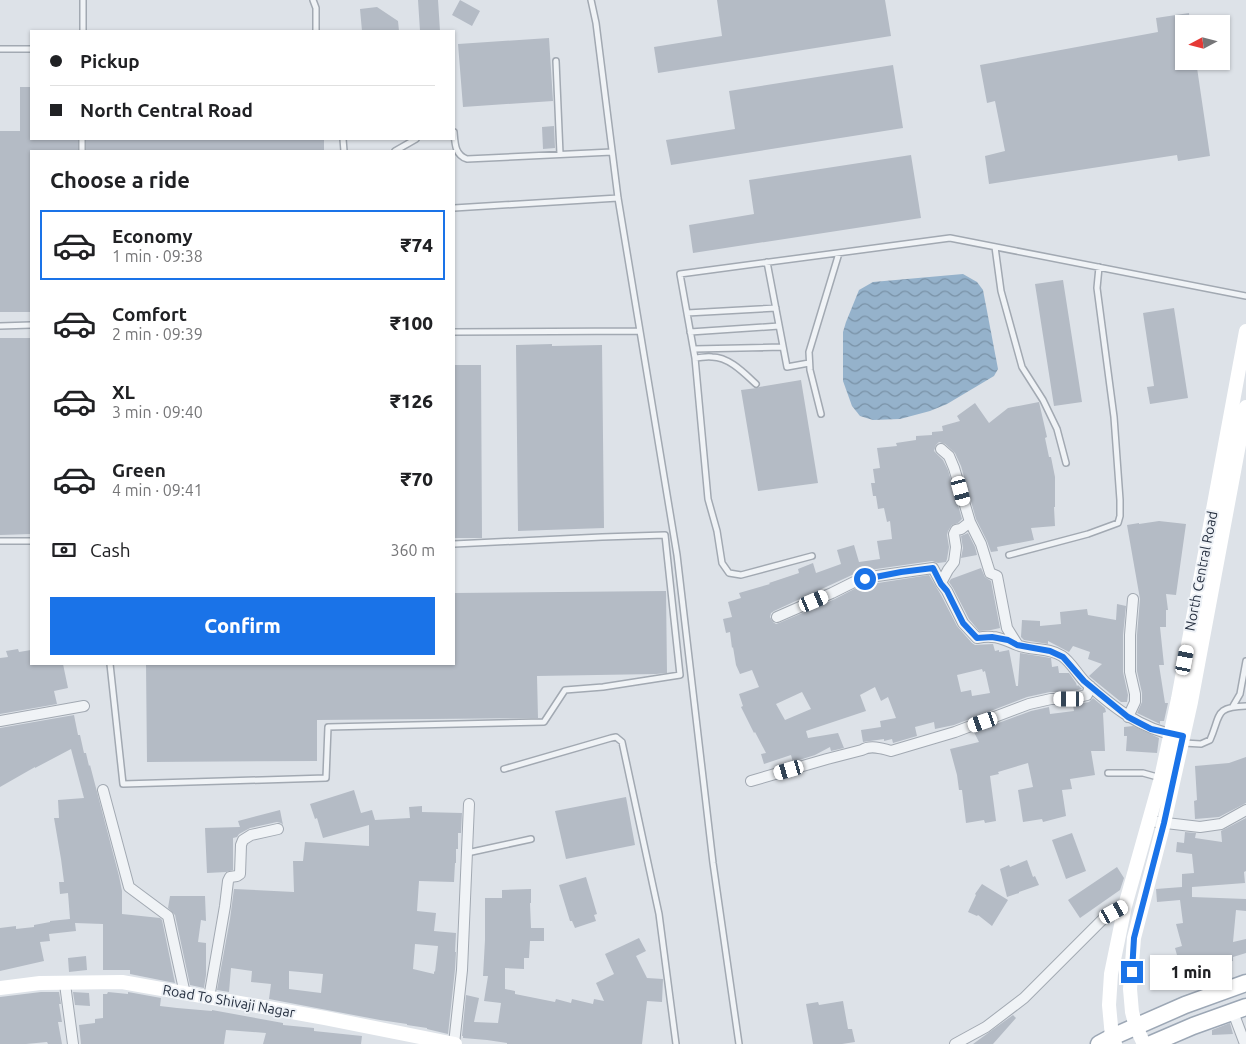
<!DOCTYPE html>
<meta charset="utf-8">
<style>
body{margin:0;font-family:Ubuntu,sans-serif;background:#f6f6f6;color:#202124;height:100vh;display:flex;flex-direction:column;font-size:19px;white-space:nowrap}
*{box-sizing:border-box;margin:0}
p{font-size:16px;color:#757577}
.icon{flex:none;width:28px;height:28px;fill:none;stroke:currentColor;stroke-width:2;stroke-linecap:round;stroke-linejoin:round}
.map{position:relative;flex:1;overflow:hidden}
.details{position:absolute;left:30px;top:150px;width:425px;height:515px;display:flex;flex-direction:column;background:#fff;border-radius:0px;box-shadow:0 1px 4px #0004}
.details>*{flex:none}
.hud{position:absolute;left:30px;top:30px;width:425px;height:110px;border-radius:0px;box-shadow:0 1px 4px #0004;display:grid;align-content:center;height:110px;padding:0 20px;background:#fff}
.needle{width:32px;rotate:263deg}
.tools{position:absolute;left:1175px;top:15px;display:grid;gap:10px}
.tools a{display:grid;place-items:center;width:55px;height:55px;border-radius:0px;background:#fff;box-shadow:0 1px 4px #0004;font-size:25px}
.end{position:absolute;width:22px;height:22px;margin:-11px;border:6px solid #1a73e8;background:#fff;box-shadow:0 0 0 2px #fff}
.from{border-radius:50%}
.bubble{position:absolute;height:35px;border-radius:0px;background:#fff;box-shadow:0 1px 4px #0004;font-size:16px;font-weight:800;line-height:35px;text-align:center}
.car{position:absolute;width:15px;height:30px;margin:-15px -8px;border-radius:6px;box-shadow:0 0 4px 1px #0007;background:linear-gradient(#fff 24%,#345 0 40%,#fff 0 76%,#345 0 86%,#fff 0)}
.hud b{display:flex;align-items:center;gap:18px;height:48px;font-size:19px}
.hud b+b{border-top:1px solid #e0e0e0}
.hud i{width:12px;height:12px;background:#202124}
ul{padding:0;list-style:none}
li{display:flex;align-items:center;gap:15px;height:70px;margin:0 10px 8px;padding:0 10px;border:2px solid transparent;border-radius:0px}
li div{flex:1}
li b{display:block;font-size:19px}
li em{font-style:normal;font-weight:800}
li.current{border-color:#1a73e8}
li>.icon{width:45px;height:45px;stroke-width:1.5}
h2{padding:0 20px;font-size:22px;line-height:60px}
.pay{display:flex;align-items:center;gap:12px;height:55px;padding:0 20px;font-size:19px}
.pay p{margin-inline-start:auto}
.button{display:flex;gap:10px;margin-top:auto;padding:10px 20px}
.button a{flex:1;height:58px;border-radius:0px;background:#1a73e8;color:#fff;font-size:20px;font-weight:800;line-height:58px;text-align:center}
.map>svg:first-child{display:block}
</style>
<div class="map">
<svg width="1246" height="1044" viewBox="0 0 1246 1044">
<defs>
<pattern id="water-waves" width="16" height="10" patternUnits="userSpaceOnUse" patternTransform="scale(1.25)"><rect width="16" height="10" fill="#95b2cb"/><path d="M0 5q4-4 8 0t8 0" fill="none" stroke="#7991a6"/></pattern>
</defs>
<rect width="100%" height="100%" fill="#dde2e8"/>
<path fill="url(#water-waves)" d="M963 274 977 282 983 290 998 369 994 376 947 404 930 411 900 419 873 420 860 416 852 406 843 381V332L846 322 859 290 873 282Z"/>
<path fill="#b4bbc5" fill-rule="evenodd" d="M418 0H438L440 31H420Z
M460 0 480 11 472 26 452 15Z
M717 0H885L891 36 658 73 654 47 722 36Z
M377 7 398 21 399 31H362L360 9Z
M1189 13 1190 24H1184V61H1196L1210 156 1178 161 1177 155 989 184 985 156 1005 151 995 101 987 103 980 65 1158 32 1156 18Z
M549 38 553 101 463 107 458 44Z
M893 65 903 128 671 165 666 140 735 129 729 91Z
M20 87H31V139H78V151H31V312H0V131H20Z
M554 126 555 148 543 149 542 127Z
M86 139H324V151H86Z
M911 155 921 218 693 253 689 225 754 214 749 180Z
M1063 280 1082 402 1054 406 1035 284Z
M1174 308 1188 398 1150 404 1147 387 1154 386 1143 313Z
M0 338H31V534L0 535Z
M552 344V346L602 345 604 528 518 531 516 345Z
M454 365H481L482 538H454Z
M801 380 818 483 758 491 741 390 757 388 759 387Z
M1039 402 1047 437 1045 438 1049 457H1051L1055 477V507H1054L1055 526 1031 528 1034 540 997 547 998 551 991 552 987 541 976 519 961 466 955 453 945 444 939 442 936 445 934 451 943 460 948 470 962 519 958 523 952 525 948 531 947 535 949 547 947 559 946 562 938 563 932 561 876 569 852 575 774 611 771 613 770 617 773 622 776 624 779 623 835 599 856 588 878 583 929 575 941 595 957 626 972 643 975 645 993 644 995 651 999 650V652L1009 650 1016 686H1018L1020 653 1051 658 1052 667 1058 666 1059 673H1069L1076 683 1077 686 1078 685 1082 689 1068 692H1050L1027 697 954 725 935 729 934 722 915 727 917 736 893 743 892 739 884 741V739L863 742 861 730 881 727 880 721 896 718 888 697 881 701 875 687 860 695 866 711 806 731 808 738 838 733 844 748 831 751 830 747 815 755 793 762 791 755 764 764 761 754 766 753 755 732 754 733 741 707 743 706 739 694 759 687 752 670 740 674 736 665 733 647 732 648 730 632 726 633 723 619 732 617 728 602 741 598 739 593 770 584 769 583 799 573 798 569 813 563 816 573 841 564 837 550 854 545 859 562 880 559 877 541 892 539 890 521 887 522 884 508 878 509 876 496H873L871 483H875L873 469 880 468 877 448 897 446 896 443 916 440V436L932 435V432L943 431 942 426 960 421 957 416 975 403 989 423 1008 408ZM982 669 983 672 985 671 990 693 972 696 971 690 961 692 957 675ZM802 692 811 709 785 720 776 704Z
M1159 521 1186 524 1176 595 1166 594 1168 610H1166V627H1160L1164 665H1159L1165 703H1168L1164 721H1160V724L1137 713 1142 702V693L1137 671V635L1140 599 1127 525 1139 523V524Z
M968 533 975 547 977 555 961 558 963 548 961 536Z
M981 568 985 577 991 581 1000 628 991 630 979 631 969 619 953 588 949 582 951 579Z
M666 591 667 673 656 674 537 676 538 718 317 720V761L147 762 146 664H454V593Z
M1117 604 1126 606 1123 635V672L1128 695 1127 702H1121L1089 676 1102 664 1088 659 1090 652 1073 646 1069 652 1048 641V644L1024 640 1021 637 1022 620 1040 621V626L1061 624 1060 612 1087 609 1088 615 1116 620Z
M18 649 19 652 31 650V664H63L68 688 54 691 57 704 0 714V658L8 657 6 651Z
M1093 698 1105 708 1106 712 1103 713 1105 751H1091L1095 775 1070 779 1072 789 1062 790 1066 816 1043 822 1042 819 1023 822 1018 790 1033 787 1028 763 998 772 999 774 990 776 996 821 985 823 984 820 966 823 962 790H959L957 775 950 749 979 742 974 732 1031 711 1049 707 1050 714 1074 711 1073 705 1089 702Z
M74 715 78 735H80L84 753H86L89 766 90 765 119 876 122 891V914L160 918 162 920 175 983 130 974V970H103V924L75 923 76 931 49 934 50 941 40 942 44 961 0 971V928L16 926V929L34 927V925L50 922V921L70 919 68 893 60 894 59 882H64L61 859 54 818H59L58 800 84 798 71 749 35 768V767L0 787V728Z
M1133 726 1159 738 1157 753 1126 751 1127 736H1124V727Z
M1246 757V803L1219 817 1195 819 1194 801 1197 800 1195 766 1229 763Z
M354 790 361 813 372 810 375 820 410 818 409 807 422 806V812L462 813 461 833H458V849H456V863H455L454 882 419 881 417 911 436 913 434 931 456 933 455 952H456L455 969 448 1034 427 1029V1028L407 1025V1024L380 1020 269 999 271 984 251 982 252 971 231 968 229 992 217 990 230 919 234 889 294 892 293 861H303L305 842 369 846V825L323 838 317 818 315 819 310 804ZM415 944 438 946 435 972 434 971V974L413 969ZM289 971 323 974 321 993 289 989Z
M626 797 635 845 566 859 555 811Z
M280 810 283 825 281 823 277 822 250 828 239 834 237 837 233 838V870L226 872 207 873 205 828 240 827 238 821Z
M1246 818V871L1244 872 1245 883 1192 887V897L1246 899V911L1236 910 1233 942 1246 939V953L1233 957V961L1225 962 1226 966 1212 969 1189 970 1182 973 1175 948 1182 946 1176 924 1183 923 1180 900 1157 902 1156 889 1182 887V874L1194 873 1192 854 1176 852 1177 842 1184 843 1185 832 1196 833 1195 838 1222 842 1221 831Z
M1072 833 1086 871 1066 879 1052 840Z
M1027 860 1033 877 1035 876 1039 885 1019 892V893L1007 897 1000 869 1009 865 1010 867Z
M1117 867 1124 878 1120 890 1080 918 1068 900Z
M586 877 597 914 594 915 596 921 575 928 572 921H570L559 885Z
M982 884 1008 900 992 926 978 915 977 916 968 912 976 895 975 894Z
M531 889V903H530L531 928H544V941H530L529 958H524V969L505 968V989L515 991V994L555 1002 556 999 571 1003 572 999 593 1004 594 999 604 1001 596 983 614 974 605 954 639 938 646 951 636 956 647 978 663 979 662 1002 647 1001 642 1044H507V1043L487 1040 463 1038V1036H462L466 995 479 998 474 1022 498 1023 501 1003 484 1001 488 976H483L485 940V898H502V890Z
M170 896H205L206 921 201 920 198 942 206 943V975L204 988 190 985 175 915 168 908Z
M86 956 87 970 69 972 68 958Z
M41 992H59L61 1004H59L62 1022H58L62 1044H48L47 1042 26 1044H0V997Z
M73 992 89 993 90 1006 75 1005Z
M108 992 128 994V992L161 998 160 1006 177 1008 212 1011V1010L283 1023V1025L314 1028V1031L362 1036 361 1044H263L266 1033 226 1030 224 1044H81L79 1025 95 1023V1019L103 1018V994H107Z
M843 1001 848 1029H852L855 1042 842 1044H813L806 1004 818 1002 819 1005Z
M1013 1015 1016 1018 993 1044H973Z
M1230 1023 1233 1034 1212 1035V1030Z"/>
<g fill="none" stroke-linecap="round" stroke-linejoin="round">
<g stroke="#a2a9b2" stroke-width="8">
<path id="lane" d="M313 0 316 8V31
M591 0 596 23 618 198 677 555 713 863 739 1044
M83 31V0
M0 49H31
M556 61 560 154
M454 132C455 144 455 155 467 159L612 152
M343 139 344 151
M82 151V139
M395 151 416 139
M454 208 618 198
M995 247 1001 291 1022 367 1043 400 1057 429 1066 463
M767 262 787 367 809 363
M687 313 776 308
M0 326 31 325
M454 332 640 331
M690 332 779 326
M694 349 783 347
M695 358C701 358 706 356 712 357 729 357 744 373 756 384
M821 414 810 370 809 352 839 253
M0 541H31
M1009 555 1088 534 1118 523 1120 516V500L1114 417 1097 288 1099 267
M812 556 741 575 729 573 722 563 717 531 708 499 695 358 680 274 950 238 1246 296
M110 664 123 784 326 778 328 727 544 722 565 690 603 687 680 675 665 535 602 537 454 544
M1233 706 1240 694 1246 661
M1184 743 1201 744 1210 740C1221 715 1214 707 1246 706
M504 769 611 738 616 737 622 742 659 914 676 1044
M1108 773H1143L1161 778
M467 853 531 839"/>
</g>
<g stroke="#a2a9b2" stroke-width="12">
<path id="street" d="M941 449 949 456 954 468 970 522 981 544 990 573 997 576 1007 628 1017 644
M941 583 948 570 954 562 956 547 954 534 956 530 961 529 970 522
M777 617 832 593 854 582 877 576 933 568 941 583 947 591 963 623 977 638C982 637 987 636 992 637 1001 637 1009 642 1017 645 1032 651 1048 647 1062 656 1071 662 1077 674 1085 682 1112 706 1141 730 1177 735
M1128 717 1135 702V694L1130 672V635L1133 599
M0 721 84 706
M751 781 827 759 862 750C870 745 881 748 891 751L955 732 1029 704 1051 699H1069L1087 695 1090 686
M103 790 129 887 168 916 185 994
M1149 821 1200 827 1221 824 1246 810
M65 984 73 1044
M209 998 225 906 228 881 230 877 237 876 240 874 241 845 243 840 251 835 278 829
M1233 1012 1245 1044
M454 1044 462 970 469 804
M955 1044 986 1027 1024 998 1103 919 1125 906"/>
</g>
<g stroke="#9ca7b5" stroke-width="19">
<path id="primary" d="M1099 1044 1112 1037 1185 1005 1246 983
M1151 1044 1193 1026 1246 1007"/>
</g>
<use href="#lane" stroke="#f0f3f6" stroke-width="5"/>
<use href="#street" stroke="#f0f3f6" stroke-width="10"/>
<path stroke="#fff" stroke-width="14" d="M0 988 40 983 122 982 325 1018 455 1044
M1115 1044 1112 1037 1109 1005 1111 974 1125 906 1161 778 1178 699 1246 331
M1144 1044 1136 1027 1132 1012 1130 989 1134 938 1164 823 1191 702 1246 407"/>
<use href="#primary" stroke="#fff" stroke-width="16"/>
</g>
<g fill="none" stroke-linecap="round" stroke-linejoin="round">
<path stroke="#1a73e8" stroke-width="6" d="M865 579 901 572 933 568 941 584 947 591 963 623 977 638 992 637 1008 640 1017 645 1050 651 1063 657 1084 681 1128 717 1151 729 1183 736 1164 823 1134 938 1132 972"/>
</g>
<g text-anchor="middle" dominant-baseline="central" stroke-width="4" stroke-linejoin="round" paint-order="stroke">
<g font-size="14" fill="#263040" stroke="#edf1f6">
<text transform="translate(1201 571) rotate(-79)">North Central Road</text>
<text transform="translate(229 1001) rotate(10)">Road To Shivaji Nagar</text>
</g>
</g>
</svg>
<div class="tools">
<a><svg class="needle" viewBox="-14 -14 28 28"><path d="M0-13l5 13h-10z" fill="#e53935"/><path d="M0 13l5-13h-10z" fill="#757577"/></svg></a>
</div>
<i class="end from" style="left:865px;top:579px"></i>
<i class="end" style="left:1132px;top:972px"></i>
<div class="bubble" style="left:1150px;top:955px;width:82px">1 min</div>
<i class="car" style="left:961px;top:491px;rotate:165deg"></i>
<i class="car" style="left:814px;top:601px;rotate:67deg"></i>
<i class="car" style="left:1185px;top:660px;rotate:11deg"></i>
<i class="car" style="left:1069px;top:699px;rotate:270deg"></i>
<i class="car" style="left:983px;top:722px;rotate:251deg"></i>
<i class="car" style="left:789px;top:770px;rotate:254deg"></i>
<i class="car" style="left:1114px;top:912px;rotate:61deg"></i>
<div class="hud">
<b><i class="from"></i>Pickup</b>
<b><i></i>North Central Road</b>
</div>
<section class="details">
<h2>Choose a ride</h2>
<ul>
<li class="current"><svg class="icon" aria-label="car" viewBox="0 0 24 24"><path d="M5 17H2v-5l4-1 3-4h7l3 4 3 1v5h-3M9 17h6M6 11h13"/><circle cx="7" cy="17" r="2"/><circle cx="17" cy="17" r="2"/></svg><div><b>Economy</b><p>1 min · 09:38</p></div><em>₹74</em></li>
<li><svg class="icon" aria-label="car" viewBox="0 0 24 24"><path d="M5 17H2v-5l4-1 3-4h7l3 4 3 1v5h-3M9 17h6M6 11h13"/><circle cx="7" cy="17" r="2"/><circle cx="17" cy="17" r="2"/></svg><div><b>Comfort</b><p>2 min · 09:39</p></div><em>₹100</em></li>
<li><svg class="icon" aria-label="car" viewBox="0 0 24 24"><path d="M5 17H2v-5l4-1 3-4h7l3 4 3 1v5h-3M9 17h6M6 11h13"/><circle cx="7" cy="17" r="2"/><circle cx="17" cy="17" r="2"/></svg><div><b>XL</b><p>3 min · 09:40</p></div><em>₹126</em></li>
<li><svg class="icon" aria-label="car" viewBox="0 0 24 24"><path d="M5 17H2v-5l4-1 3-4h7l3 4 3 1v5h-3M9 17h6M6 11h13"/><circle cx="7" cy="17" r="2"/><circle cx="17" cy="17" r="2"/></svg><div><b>Green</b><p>4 min · 09:41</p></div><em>₹70</em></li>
</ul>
<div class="pay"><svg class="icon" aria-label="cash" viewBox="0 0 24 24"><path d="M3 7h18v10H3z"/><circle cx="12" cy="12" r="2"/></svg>Cash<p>360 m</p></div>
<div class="button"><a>Confirm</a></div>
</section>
</div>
